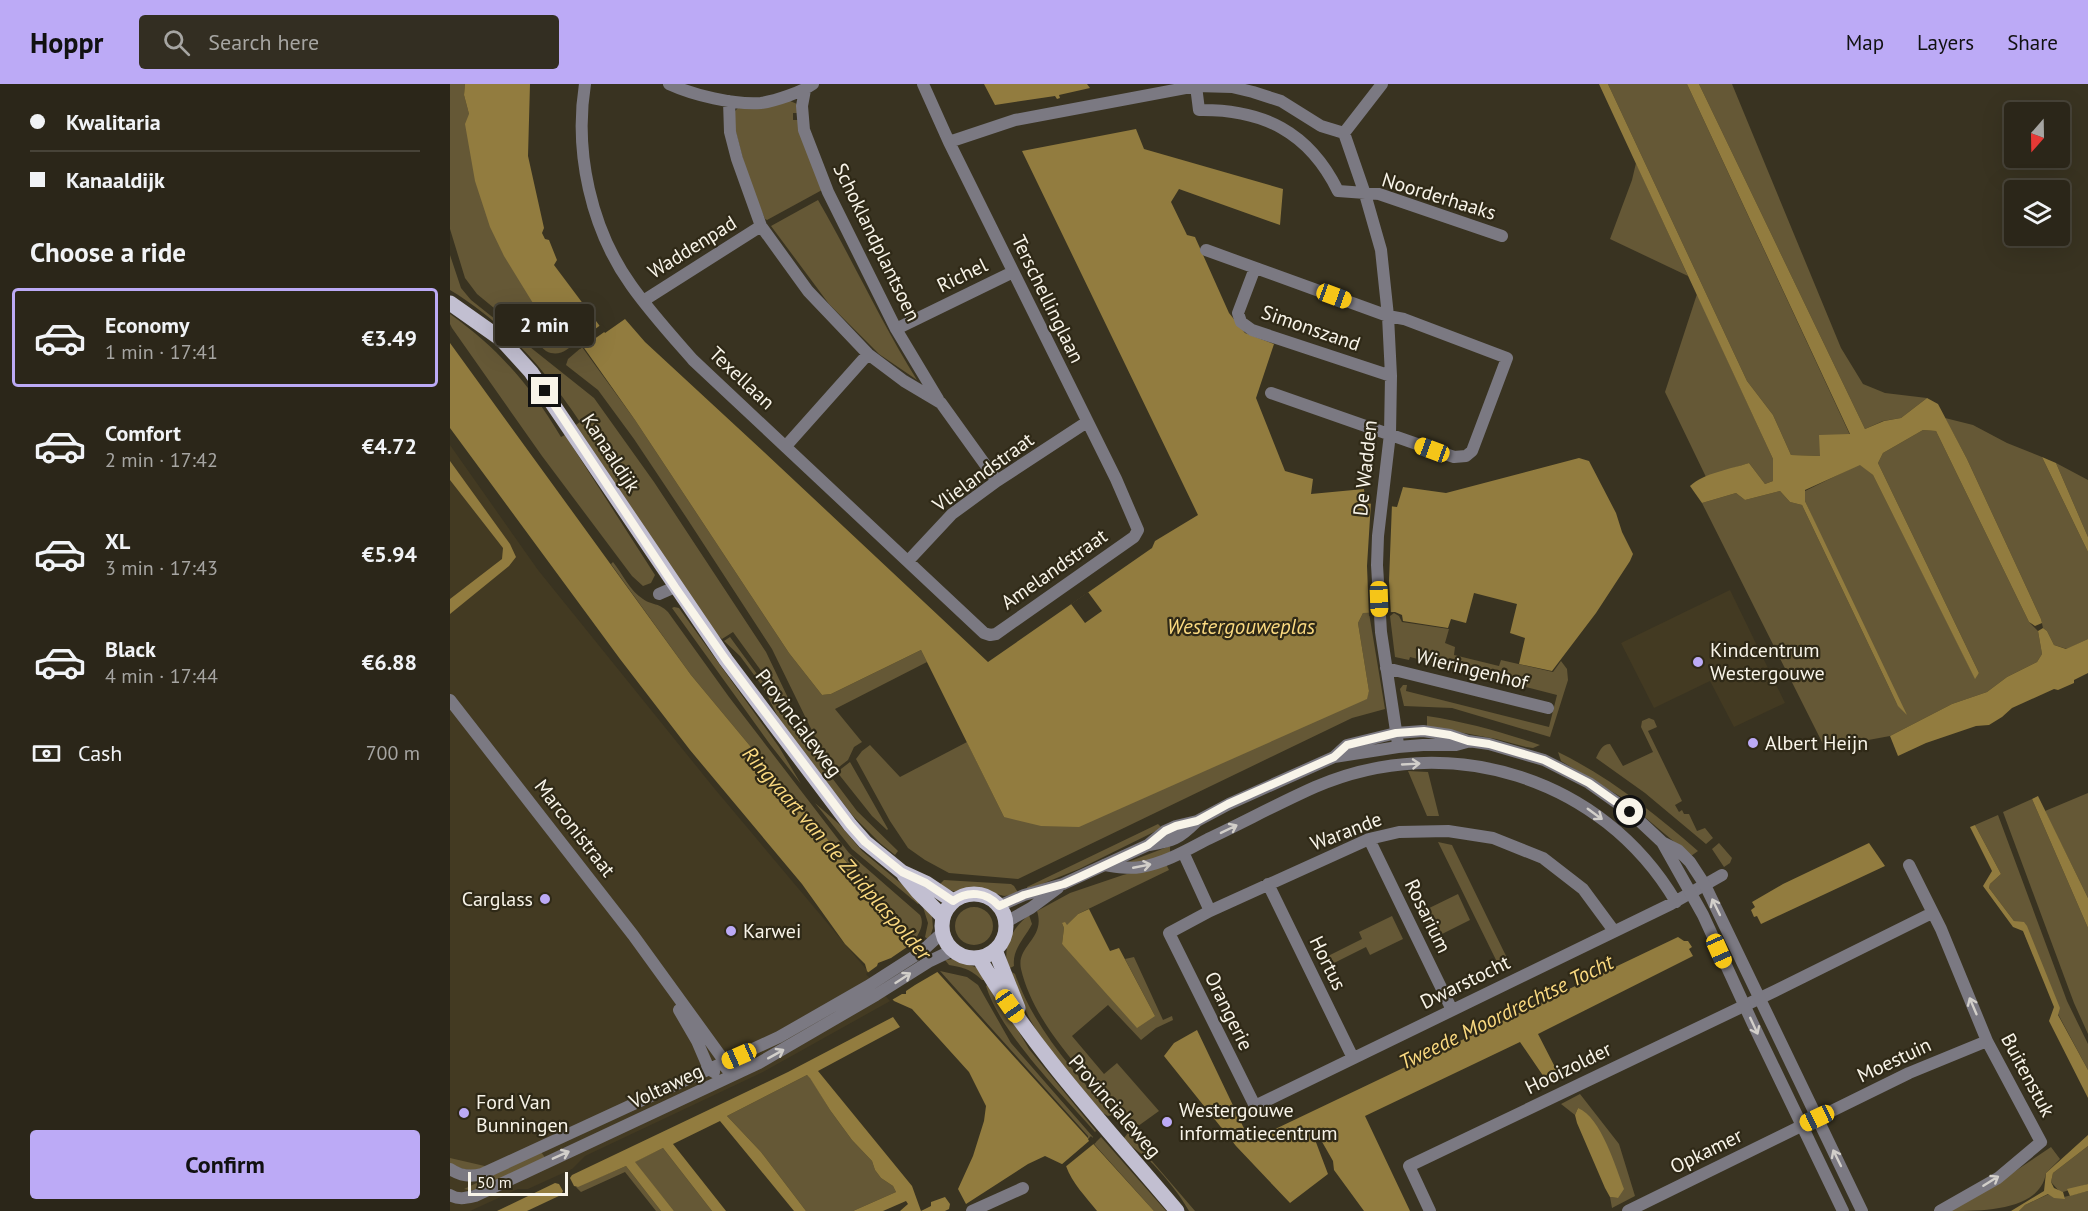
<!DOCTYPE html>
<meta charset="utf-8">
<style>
body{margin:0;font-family:"PT Sans",sans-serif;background:#332e22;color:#f1f3f6;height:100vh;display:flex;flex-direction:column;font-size:22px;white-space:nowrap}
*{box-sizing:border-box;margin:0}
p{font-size:20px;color:#a6a5a2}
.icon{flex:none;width:33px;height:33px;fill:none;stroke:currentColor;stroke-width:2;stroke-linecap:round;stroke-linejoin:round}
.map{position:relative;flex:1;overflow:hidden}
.sheet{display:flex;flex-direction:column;background:#2b2619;width:450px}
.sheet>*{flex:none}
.banner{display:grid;align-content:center;height:132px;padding:0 30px;background:#2b2619}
.needle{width:39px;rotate:200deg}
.buttons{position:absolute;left:1554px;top:18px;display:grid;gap:12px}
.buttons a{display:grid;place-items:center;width:66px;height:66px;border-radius:6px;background:#2b2619;box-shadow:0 6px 24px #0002,0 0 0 2px #474338;font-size:30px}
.scale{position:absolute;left:18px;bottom:15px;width:100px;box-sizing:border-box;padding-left:6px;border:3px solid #f8f4e9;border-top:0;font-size:16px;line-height:21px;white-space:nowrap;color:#f8f4e9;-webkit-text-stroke:4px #2f2917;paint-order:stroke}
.end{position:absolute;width:27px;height:27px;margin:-14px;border:8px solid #f8f4e9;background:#111;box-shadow:0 0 0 3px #111}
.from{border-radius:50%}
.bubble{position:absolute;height:42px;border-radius:6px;background:#2b2619;box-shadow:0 6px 24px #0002,0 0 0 2px #474338;font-size:20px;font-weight:700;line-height:42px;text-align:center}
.car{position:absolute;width:18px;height:36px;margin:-18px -9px;border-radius:8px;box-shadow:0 0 4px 2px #0007;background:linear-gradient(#f5c518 24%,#345 0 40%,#f5c518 0 76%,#345 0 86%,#f5c518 0)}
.banner b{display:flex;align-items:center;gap:21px;height:57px;font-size:22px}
.banner b+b{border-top:2px solid #474338}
.banner i{width:15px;height:15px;background:#f1f3f6}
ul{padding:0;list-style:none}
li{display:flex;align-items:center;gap:18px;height:99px;margin:0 12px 9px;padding:0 18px;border:3px solid transparent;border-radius:6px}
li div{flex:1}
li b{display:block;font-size:22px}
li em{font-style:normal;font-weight:700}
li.on{border-color:#bcaaf6}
li>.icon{width:54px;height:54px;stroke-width:1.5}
h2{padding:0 30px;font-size:27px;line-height:72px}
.pay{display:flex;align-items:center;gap:15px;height:66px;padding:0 30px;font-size:22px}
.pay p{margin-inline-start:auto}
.primary-button{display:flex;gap:12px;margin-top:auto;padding:12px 30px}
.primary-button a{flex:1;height:69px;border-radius:6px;background:#bcaaf6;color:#111;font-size:24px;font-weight:700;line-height:69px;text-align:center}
header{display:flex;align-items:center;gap:36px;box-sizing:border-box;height:84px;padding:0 30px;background:#bcaaf6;color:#111}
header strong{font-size:28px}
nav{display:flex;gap:33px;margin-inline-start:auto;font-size:21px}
.search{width:420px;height:54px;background:#332e22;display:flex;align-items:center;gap:15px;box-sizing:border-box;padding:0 21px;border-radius:6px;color:#a6a5a2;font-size:22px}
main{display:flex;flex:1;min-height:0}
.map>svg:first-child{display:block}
</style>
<header>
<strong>Hoppr</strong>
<div class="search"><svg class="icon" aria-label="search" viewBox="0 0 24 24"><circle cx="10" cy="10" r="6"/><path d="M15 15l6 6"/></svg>Search here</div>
<nav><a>Map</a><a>Layers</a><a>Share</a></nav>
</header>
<main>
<section class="sheet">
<div class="banner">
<b><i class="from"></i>Kwalitaria</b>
<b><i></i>Kanaaldijk</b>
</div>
<h2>Choose a ride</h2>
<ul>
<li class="on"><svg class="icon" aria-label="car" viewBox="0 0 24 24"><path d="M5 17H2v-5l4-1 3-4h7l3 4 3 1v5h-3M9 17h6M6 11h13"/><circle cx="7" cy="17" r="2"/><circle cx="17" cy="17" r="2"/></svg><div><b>Economy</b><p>1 min · 17:41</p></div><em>€3.49</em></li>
<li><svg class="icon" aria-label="car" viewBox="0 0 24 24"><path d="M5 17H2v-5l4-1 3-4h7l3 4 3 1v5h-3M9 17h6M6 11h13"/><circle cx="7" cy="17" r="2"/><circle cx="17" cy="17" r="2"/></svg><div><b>Comfort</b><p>2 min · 17:42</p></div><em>€4.72</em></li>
<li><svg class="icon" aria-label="car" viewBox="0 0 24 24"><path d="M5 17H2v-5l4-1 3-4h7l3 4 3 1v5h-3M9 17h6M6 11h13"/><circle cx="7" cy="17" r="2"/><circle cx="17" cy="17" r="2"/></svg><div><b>XL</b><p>3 min · 17:43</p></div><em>€5.94</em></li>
<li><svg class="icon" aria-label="car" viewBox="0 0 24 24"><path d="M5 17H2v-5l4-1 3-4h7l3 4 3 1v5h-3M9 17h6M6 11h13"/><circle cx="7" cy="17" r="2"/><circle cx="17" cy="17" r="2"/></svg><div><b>Black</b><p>4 min · 17:44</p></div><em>€6.88</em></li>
</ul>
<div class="pay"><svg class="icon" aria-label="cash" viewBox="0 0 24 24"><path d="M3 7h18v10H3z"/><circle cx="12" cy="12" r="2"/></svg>Cash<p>700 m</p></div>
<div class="primary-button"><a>Confirm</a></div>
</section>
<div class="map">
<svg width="1638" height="1127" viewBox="0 0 1638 1127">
<rect width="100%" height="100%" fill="#393321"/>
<path fill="#433a22" d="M0 361 88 486 264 704 442 916 313 988 135 1072 122 1085 78 1105H68L20 1127H0Z
M1280 506 1335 619 1284 643 1260 597 1204 624 1171 559Z"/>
<path fill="#655836" d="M0 0H15L14 11 19 30 128 257C118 265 109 274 96 267L27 210 15 194 0 145Z
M1158 0H1237L1400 351 1370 372 1341 371 1323 331 1297 297Z
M1249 0H1282L1391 264 1413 300 1435 309 1477 314 1451 334 1433 337 1415 345Z
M338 16 347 20 350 29H343V36H350L372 106 317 136 315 135 299 98 283 37 285 27 289 23Z
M1186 79 1238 192 1160 155 1182 96Z
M368 116C402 175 431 238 467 296L429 270 379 220 321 142Z
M0 171 11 204 21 216 144 314 204 398 316 568 352 643 283 548 272 555 266 550 126 341 130 338C95 286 55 239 0 206Z
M1247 210 1323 375V397L1315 400 1299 379 1256 393 1215 308Z
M0 230C49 265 80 301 111 353L115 351 205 491 201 499 193 502 182 492 92 372 2 244 0 240Z
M132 263 185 336 339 569 372 611 381 610 471 566 477 578 385 625 412 658 404 663 398 676 385 686 370 663 322 565 236 433 184 355 148 306 116 281 118 275Z
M1495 334 1523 341 1557 359 1592 373 1638 468V555L1617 565 1604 561 1597 547 1593 544 1591 535 1517 375Z
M1473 346 1486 347 1579 538 1588 547 1592 570 1587 578 1557 593 1537 608 1502 620 1440 652 1375 664 1252 419 1286 409 1295 416 1330 407 1340 418 1352 421 1448 622 1355 417V407L1410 380 1423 391 1525 594 1529 589 1428 379 1433 369Z
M1606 379 1638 396V453Z
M163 478C172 489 180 507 193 515 203 522 208 518 218 528L279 613 388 755 399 769 470 831C475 840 469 850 463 858L241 591 161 480Z
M224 523 229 524 329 663 351 700 319 659 222 524Z
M913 529H919L935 625 902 634 568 795 499 789 475 776 458 764 440 737 406 675 412 667 420 661 450 693 517 658 554 733 916 615 919 607 908 539Z
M944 529 949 532 952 538 999 545 995 559 1005 563 1004 571 1049 582 1051 576 1103 588 1111 577 1117 585 1118 596 1100 653 1002 624 954 622 950 605 953 601H957L956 607 1099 643 1107 611 960 573 959 576 945 573 940 532Z
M280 553 343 639 356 651 370 678 407 727 448 767 445 771 430 759 403 732 331 639 313 603 290 572 274 557Z
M977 632C1016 638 1052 648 1090 661L1083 664 1076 663 1046 655 977 642Z
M1199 634 1204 636 1207 643 1198 647 1232 717 1225 721 1229 728 1232 726 1234 730H1239L1247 747 1255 744 1263 754 1256 760 1195 709 1146 674C1149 668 1152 660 1160 660L1173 682 1203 668 1191 643 1192 637Z
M1108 668C1161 694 1204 729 1248 767L1241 772 1171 713 1111 677Z
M400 678 438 745 437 746 422 732 387 688Z
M958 687 978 688 989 732H977Z
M1638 709V814L1595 727Z
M1582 715 1638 844V950L1624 919 1553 728Z
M365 719 390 741 412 767 472 817 468 820 402 765Z
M1548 731 1617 917 1638 960V986L1608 930 1570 839 1564 837 1539 804 1540 800 1551 790 1525 741Z
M708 740 712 744 629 785 577 806V803Z
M988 758 1002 761 1057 874 1047 878Z
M1269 759 1282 774 1280 779 1274 783 1262 765Z
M720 762V768L706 775 680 781 678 778Z
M716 780 719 786 628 830 617 842 612 839 614 844 612 860 705 932 675 875 684 873 713 936 722 932 723 936 706 944 691 956 658 921 622 952 654 990 667 979 709 1027 684 1045C644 1000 585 945 571 885 566 861 596 855 587 827L620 809 673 791Z
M494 796 561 800 564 802 569 810 554 812 528 805 506 808 488 802Z
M1008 810 1020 836 984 854 971 828Z
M473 823 482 832 483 844 479 856 475 853 478 839Z
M505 842a19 19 0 1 1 38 0a19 19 0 1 1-38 0Z
M579 831 582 840C575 854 562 865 564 882L558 885C552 863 562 844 579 831Z
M942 832 953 855 920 871 916 863 880 881 876 873 912 855 909 848Z
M503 875 528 884 537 896H532C520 885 515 884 499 881L495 876Z
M490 887 517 893 528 901 561 959 643 1053 640 1056 638 1055V1052Z
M562 888 565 890C585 946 624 987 662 1031L658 1032 653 1029C617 988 573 943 562 888Z
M538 900H540L579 965 646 1047 645 1048C612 1010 551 950 536 902Z
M357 991 360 993 380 1026 402 1056 422 1077 425 1086 431 1094 443 1102 446 1108 403 1127H356L311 1068 277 1032Z
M1130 1010 1169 1060 1185 1112 1162 1124 1160 1113 1168 1114 1128 1024 1125 1031 1111 1020Z
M678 1049 745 1127H739C729 1110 717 1095 703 1080 694 1071 682 1064 674 1054Z
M651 1053 716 1127H704L644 1060Z
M1638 1062V1100L1613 1108 1609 1107 1601 1098 1603 1089Z
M1601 1063 1610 1075 1596 1089C1590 1127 1533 1127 1497 1127L1540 1104Z
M213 1064 262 1127H224L184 1078Z
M91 1068 96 1075C76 1084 35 1112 14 1105Z
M0 1074 39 1083C25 1089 14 1086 0 1080Z
M176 1082 211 1127H206L175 1088 131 1108 126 1103Z
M1638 1107V1127H1569L1575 1121 1599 1110 1615 1114 1614 1113Z"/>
<path fill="#927c3f" d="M15 0H80L78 72 94 144 92 149 95 155 99 156 107 176 104 181 155 249 175 235 195 258 314 368 538 578 702 464 705 457 748 431 572 67 686 45 694 65 833 105 830 141 729 105 721 118 737 151 745 153 779 229 795 249 824 260 806 314 835 387 863 395 861 410 914 405 915 419 947 423 953 403 996 409 1129 374 1139 377 1166 429 1172 448 1183 470 1180 477 1146 529 1102 587 1069 580 1075 554 1060 549 1067 520 1024 509 1016 539 1001 535 998 544 953 537 952 531 945 528 913 529 908 539 919 607 917 615 629 743 591 742 554 733 471 566 381 610 372 611 339 569 185 336 125 251 105 255 54 172 40 143 25 97 15 40 19 30 14 11Z
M534 0H637L640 4 609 11 610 14 607 15 605 12 545 21Z
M1149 0H1158L1297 297 1323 331 1341 371 1370 372 1369 351 1400 350 1237 0H1249L1415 345 1434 337 1451 334 1477 314 1488 320 1517 375 1591 535 1592 539 1585 542 1579 538 1486 347 1473 346 1433 369 1428 379 1529 589 1525 595 1423 391 1410 381 1355 406V417L1457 631 1448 622 1352 421 1340 418 1330 407 1295 416 1286 409 1252 419 1240 402C1254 389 1281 385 1299 379L1315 400 1323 397V375Z
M0 259 241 591 463 858 462 860 704 1127H647C636 1113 622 1099 616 1082L595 1072 578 1080 516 1120 508 1105 523 1072 534 1037 536 1022 519 988 462 925 444 917 417 887 415 880 395 860 352 800 240 666 170 575 0 344Z
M1592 373 1606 379 1638 453V468Z
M0 377 60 460 66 473 59 482 0 530V515L52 475 53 464 0 396Z
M1593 544 1597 547 1604 561 1616 565 1638 555V589L1624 596V599L1608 606 1604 605 1562 624 1552 633 1539 641 1526 642 1476 659 1448 672 1440 652 1502 620 1537 608 1557 593 1587 578 1592 570 1588 547Z
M1588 712 1638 814V844L1582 715Z
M1525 741 1551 790 1540 800 1539 804 1564 837 1574 838 1577 842 1610 924 1608 931 1638 986V1014L1599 937 1604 923 1573 847 1563 843 1533 802 1542 787 1520 743Z
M1419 759 1435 782 1311 840 1307 832 1304 833 1301 826 1305 823 1302 818 1333 800Z
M639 825 660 867 669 864 705 932 687 944 612 860 614 844 612 839 615 838 617 841 628 830Z
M1228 853 1234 857H1238L1242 863 1239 865 1243 872 1088 950 1107 987 1105 995 1096 996 1070 958 915 1032 960 1127H914L884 1086 883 1077 867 1049 864 1053 878 1090 840 1119 786 1062 714 972 724 959 747 946 800 1057Z
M443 933 450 943 368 987 462 1102 471 1127 481 1122V1118L495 1113 500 1120 499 1125 495 1127H450L458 1120 456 1117 433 1127H403L446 1108 443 1102 431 1094 425 1086 422 1077 402 1056 380 1026 360 994 357 991 277 1032 311 1068 356 1127H344L270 1037 223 1060 276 1127H262L213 1064 185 1078 224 1127H211L176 1082 128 1103 124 1102 120 1094 122 1091 338 988Z
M1128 1024C1151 1033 1166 1084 1174 1105L1168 1114 1160 1113 1155 1104 1127 1039 1125 1031Z
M1638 1051V1062L1603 1089 1601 1098 1604 1104 1613 1108 1615 1115 1604 1114 1598 1110 1575 1121 1569 1127H1561L1594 1107 1596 1089Z
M105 1099 109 1100 113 1107 111 1111 77 1127H47Z
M1638 1100V1107L1620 1112 1617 1105Z"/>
<path fill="#393321" d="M152 240 156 245 160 244 130 265 126 259Z
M921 418 942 420 939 497 941 531 919 532 917 482Z
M638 508 652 527 635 539 621 520Z
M463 859 489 887 465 901 456 907V910H452L440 917 416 890 427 882 428 879 441 874Z
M641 1052 646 1058 614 1084 611 1081 639 1057 638 1055Z"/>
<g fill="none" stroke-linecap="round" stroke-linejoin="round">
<path stroke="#7b7982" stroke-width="12" d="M135 0C124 68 141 145 181 201 200 228 222 252 243 276L534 549 540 551 546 550 684 453 688 446 666 395 499 58 473 0
M219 0C243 11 284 21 311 19 325 17 352 8 363 0
M746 2 749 26C813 25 859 48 888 107L929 110 1052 152
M355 6 352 22 354 46 378 108 446 245 488 315
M279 17 280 48 287 75 311 142 358 207 418 270 454 297 491 319 547 397
M894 49 932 0
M499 58 565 36 746 2 782 3 803 8 831 17 871 42 894 49 915 110 931 166 938 232 941 292 940 350 928 452 927 481 931 548 948 660
M756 166 938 232 954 235 1057 274 1022 367 1016 372 1004 373 821 309
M805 184 788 229 791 238 802 246 941 292
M193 217 311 142
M446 245 563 188
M336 362 418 270
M459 476 502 430 547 397 637 338
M209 510 225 503
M936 584 1098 624
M0 616 183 851 275 978 276 984
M919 755 1002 926
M733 768 760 827 719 849 805 1022 1221 820 1272 791
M655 781C667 783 679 785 691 783 715 779 737 766 758 755 794 738 829 719 865 703 997 646 1152 692 1226 818
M1459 781 1491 845 1537 957 1591 1058 1548 1094 1490 1127
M818 800 903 974
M760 827 919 755 949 748 998 747 1043 754 1093 774 1133 805 1164 847
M229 926 247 957 259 985 264 988
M0 1085C10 1092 21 1093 32 1090L329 953 418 902 471 868 492 849
M0 1111C8 1116 16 1114 25 1112L309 979 426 911 480 877 503 866
M522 1127 573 1104
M980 1127 959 1082 1325 907 1482 829
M1178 1127 1459 989 1537 957"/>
<path stroke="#7b7982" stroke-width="12" d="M884 673 897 661 946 649 973 647 1000 651 1018 657 1039 660 1094 676 1139 699 1180 728 1212 758 1228 766 1240 778 1255 801 1412 1127
M1212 758 1253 831 1303 940 1393 1127
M699 761C723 757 729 755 746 738
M549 822 574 811 613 800 698 761 715 747 726 742 747 737 779 720 884 673 948 663 973 661H1006L1017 658
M556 838 581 824 608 804"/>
<path stroke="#c2bfd1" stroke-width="15" d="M0 219 51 255 81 288 276 576 400 741 415 758 452 788 476 799 503 817
M454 791 468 808 493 833
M492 842a32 32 0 1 1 64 0a32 32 0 1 1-64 0Z
M545 866 568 924
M529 874C584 967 657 1044 727 1127"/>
</g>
<defs><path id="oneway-shaft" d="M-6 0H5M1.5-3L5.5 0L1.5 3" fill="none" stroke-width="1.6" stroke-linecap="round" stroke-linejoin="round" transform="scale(1.5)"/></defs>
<g stroke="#d2cfca">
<use href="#oneway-shaft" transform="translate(961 680) rotate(-3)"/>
<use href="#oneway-shaft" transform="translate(1145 730) rotate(36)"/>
<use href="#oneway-shaft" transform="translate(779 745) rotate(-26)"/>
<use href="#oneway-shaft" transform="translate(692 782) rotate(-11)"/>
<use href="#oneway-shaft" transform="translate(1266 823) rotate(-116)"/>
<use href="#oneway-shaft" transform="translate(453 894) rotate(-33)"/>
<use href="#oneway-shaft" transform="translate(1523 922) rotate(-113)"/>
<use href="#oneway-shaft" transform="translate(1304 942) rotate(65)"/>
<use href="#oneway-shaft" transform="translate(326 970) rotate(-29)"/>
<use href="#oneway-shaft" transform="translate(111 1071) rotate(-24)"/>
<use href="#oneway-shaft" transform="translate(1387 1074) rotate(-116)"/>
<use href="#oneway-shaft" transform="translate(1541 1097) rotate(-32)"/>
</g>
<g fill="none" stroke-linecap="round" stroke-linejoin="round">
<path stroke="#f8f4e9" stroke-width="8" d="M95 307 225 503 276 576 400 741 415 758 452 788 476 799 503 817C518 806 537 808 549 822L574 811 614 800 634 791 698 761 715 747 726 742 747 737 778 720 884 673 897 661 946 649 974 647 1000 651 1018 657 1039 660 1094 676 1139 699 1180 728"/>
</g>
<g fill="#bcaaf6" stroke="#2f2917" stroke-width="2">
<circle cx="1248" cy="578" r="6"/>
<circle cx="1303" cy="659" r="6"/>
<circle cx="95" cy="815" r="6"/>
<circle cx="281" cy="847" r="6"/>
<circle cx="14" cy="1029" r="6"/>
<circle cx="717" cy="1038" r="6"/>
</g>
<g text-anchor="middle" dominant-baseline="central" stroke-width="4.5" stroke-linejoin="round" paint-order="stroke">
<g font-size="20" fill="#f8f4e9" stroke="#2f2917">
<text transform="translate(989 112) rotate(17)">Noorderhaaks</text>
<text transform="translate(427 158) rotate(64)">Schoklandplantsoen</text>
<text transform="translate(242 163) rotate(-32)">Waddenpad</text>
<text transform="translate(512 191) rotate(-26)">Richel</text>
<text transform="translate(598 215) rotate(64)">Terschellinglaan</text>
<text transform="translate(861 244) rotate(19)">Simonszand</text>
<text transform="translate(292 294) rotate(43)">Texellaan</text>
<text transform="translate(161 369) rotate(57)">Kanaaldijk</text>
<text transform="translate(915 384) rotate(-84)">De Wadden</text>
<text transform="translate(533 388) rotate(-36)">Vlielandstraat</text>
<text transform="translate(604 485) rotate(-35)">Amelandstraat</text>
<text transform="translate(1022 585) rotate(14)">Wieringenhof</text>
<text transform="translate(349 639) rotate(53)">Provincialeweg</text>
<text transform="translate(125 744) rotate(52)">Marconistraat</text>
<text transform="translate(896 747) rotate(-21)">Warande</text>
<text transform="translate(978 832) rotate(64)">Rosarium</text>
<text transform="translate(878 879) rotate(64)">Hortus</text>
<text transform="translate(1015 898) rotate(-26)">Dwarstocht</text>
<text transform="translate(779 927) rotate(64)">Orangerie</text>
<text transform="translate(1444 976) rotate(-25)">Moestuin</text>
<text transform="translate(1118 984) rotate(-26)">Hooizolder</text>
<text transform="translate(1578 991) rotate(62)">Buitenstuk</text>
<text transform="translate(216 1002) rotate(-25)">Voltaweg</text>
<text transform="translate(665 1022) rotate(49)">Provincialeweg</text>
<text transform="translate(1256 1067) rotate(-26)">Opkamer</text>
</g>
<g font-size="20" fill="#f8f4e9" stroke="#2f2917" text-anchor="start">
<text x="1260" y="566">Kindcentrum<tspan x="1260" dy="23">Westergouwe</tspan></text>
<text x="1315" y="659">Albert Heijn</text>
<text x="83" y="815" text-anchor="end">Carglass</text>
<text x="293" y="847">Karwei</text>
<text x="26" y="1018">Ford Van<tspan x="26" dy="23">Bunningen</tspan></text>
<text x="729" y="1026">Westergouwe<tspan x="729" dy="23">informatiecentrum</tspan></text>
</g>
<g font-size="21" font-style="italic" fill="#fbda80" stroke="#2f2917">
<text x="791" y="542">Westergouweplas</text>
<text transform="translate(387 769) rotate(49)">Ringvaart van de Zuidplaspolder</text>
<text transform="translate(1056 928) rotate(-26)">Tweede Moordrechtse Tocht</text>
</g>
</g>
</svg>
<div class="buttons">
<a><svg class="needle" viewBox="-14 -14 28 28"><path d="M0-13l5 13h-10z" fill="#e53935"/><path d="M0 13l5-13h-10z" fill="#a6a5a2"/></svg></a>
<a><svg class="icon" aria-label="layers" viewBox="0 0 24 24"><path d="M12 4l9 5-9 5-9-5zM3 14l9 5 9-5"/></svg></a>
</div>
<div class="scale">50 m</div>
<i class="end from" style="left:1180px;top:728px"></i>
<i class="end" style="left:95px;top:307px"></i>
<div class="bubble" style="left:45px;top:220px;width:99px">2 min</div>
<i class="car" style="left:884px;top:212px;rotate:110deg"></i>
<i class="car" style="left:982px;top:366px;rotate:290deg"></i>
<i class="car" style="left:929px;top:515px;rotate:178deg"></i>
<i class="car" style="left:1269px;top:867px;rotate:156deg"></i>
<i class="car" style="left:560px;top:922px;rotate:145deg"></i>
<i class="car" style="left:289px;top:972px;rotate:246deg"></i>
<i class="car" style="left:1367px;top:1034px;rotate:245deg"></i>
</div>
</main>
